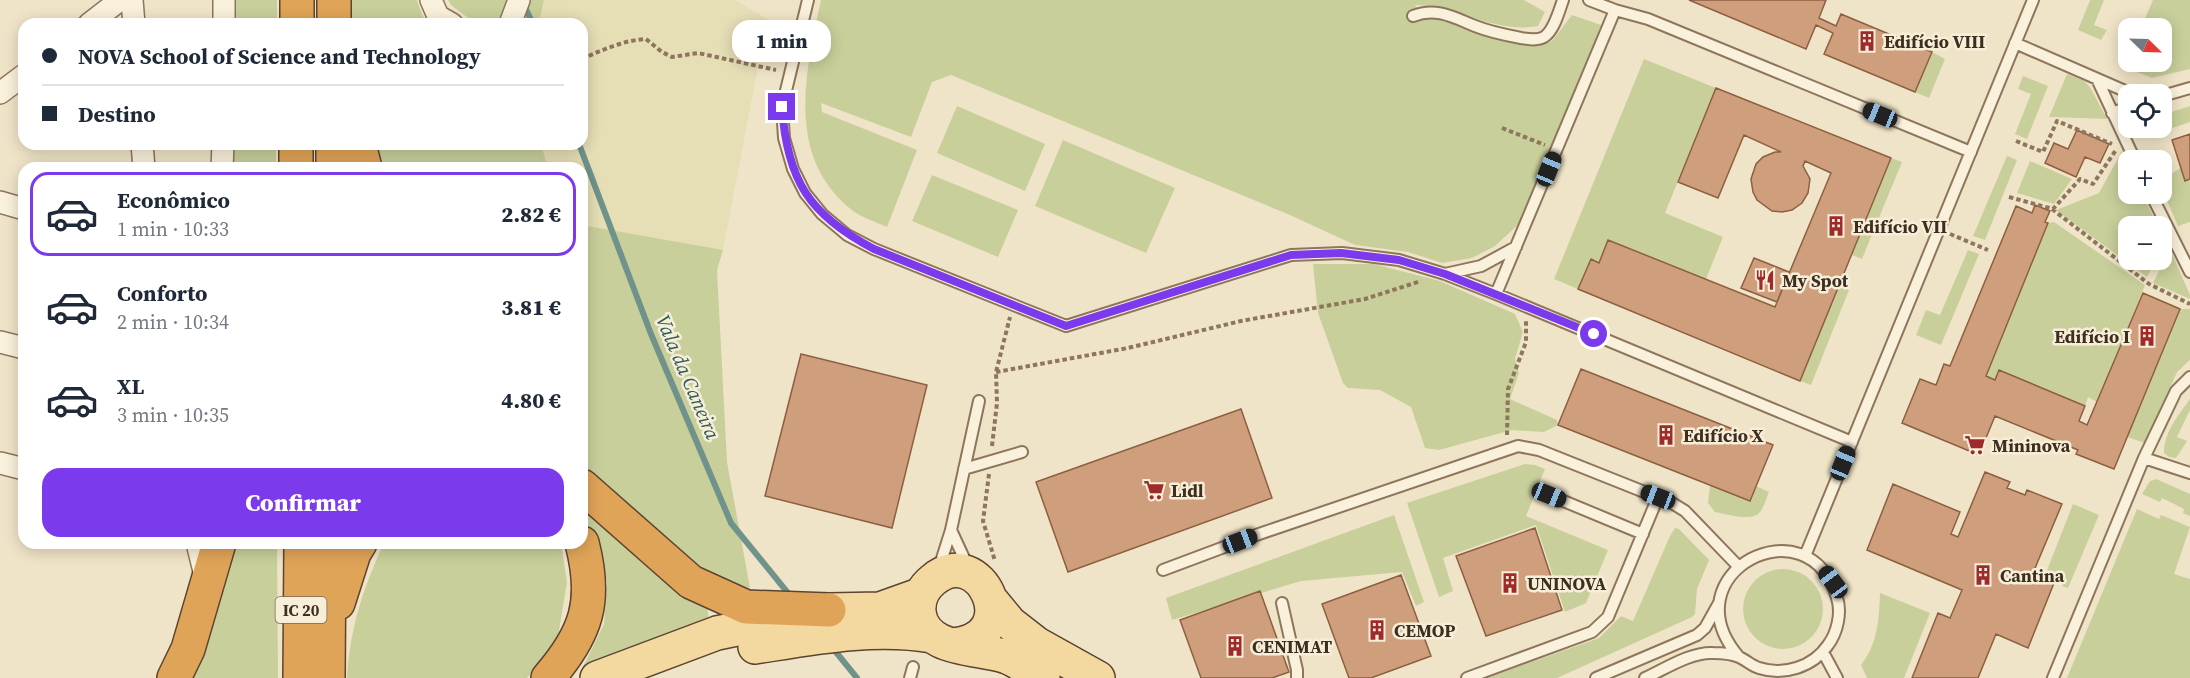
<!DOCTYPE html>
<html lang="pt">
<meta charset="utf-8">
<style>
body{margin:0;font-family:"Source Serif 4",serif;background:#f6f6f7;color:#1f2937;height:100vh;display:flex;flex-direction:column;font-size:22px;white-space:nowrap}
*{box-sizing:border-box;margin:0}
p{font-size:20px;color:#747a83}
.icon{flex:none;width:33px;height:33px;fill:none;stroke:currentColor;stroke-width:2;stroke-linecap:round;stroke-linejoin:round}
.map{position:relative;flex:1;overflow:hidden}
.panel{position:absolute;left:18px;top:162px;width:570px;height:387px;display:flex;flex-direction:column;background:#fff;border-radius:18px;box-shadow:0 3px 15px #0003}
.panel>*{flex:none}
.hud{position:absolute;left:18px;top:18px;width:570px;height:132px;border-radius:18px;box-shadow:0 3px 15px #0003;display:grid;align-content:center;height:132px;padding:0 24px;background:#fff}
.needle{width:39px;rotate:113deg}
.tools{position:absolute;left:2118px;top:18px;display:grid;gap:12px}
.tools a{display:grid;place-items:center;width:54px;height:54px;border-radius:12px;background:#fff;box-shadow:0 3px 15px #0003;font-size:30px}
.end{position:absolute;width:27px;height:27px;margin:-14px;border:8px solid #7c3aed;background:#fff;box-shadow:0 0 0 3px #fff}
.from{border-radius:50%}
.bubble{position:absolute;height:42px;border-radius:18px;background:#fff;box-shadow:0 3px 15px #0003;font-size:20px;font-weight:800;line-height:42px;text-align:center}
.car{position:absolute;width:18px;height:36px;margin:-18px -9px;border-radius:8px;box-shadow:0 0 4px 2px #0007;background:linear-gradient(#222 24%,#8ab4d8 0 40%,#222 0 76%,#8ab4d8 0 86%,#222 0)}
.hud b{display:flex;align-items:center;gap:21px;height:57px;font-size:22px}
.hud b+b{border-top:2px solid #e0e1e3}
.hud i{width:15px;height:15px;background:#1f2937}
ul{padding:10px 0 0;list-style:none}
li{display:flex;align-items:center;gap:18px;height:84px;margin:0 12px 9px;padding:0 12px;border:3px solid transparent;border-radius:18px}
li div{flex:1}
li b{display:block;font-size:22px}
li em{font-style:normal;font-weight:800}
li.active{border-color:#7c3aed}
li>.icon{width:54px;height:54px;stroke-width:1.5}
.cta{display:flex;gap:12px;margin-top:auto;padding:12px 24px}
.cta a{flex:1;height:69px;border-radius:18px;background:#7c3aed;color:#fff;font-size:24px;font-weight:800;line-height:69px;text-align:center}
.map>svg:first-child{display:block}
</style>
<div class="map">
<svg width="2190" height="678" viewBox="0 0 2190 678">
<rect width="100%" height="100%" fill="#f0e4c8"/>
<path fill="#e6deb5" d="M544 0H735L767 19 723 250 582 225V168H548L541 144H582V24H539Z"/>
<path fill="#c9cf9b" d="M232 0H277V24H234Z
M352 0H417L422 15 429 24H352Z
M448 0H544L539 24H476L451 5Z
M821 0H1524L1545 12 1538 26C1497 34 1456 6 1415 5L1424 17C1460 22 1494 41 1529 44 1536 44 1545 42 1552 41L1572 15 1601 25 1520 223 1495 246 1472 258 1442 263 1408 252 1355 245 1290 215 951 75 932 82 911 137 821 103 822 112 917 150 887 227C876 222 863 218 853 211 785 158 805 73 821 0Z
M2090 0H2104L2094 25 2107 30 2101 40 2078 30Z
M2153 0H2190V69L2152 78 2127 68 2129 62H2162V28H2141Z
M1932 52 1945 59 1929 98 1915 92Z
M1644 59 1716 88 1665 213 1723 237 1706 279 1608 240 1599 263 1591 259 1578 289 1554 279Z
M2067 74 2084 81 2090 87 2107 119 2049 117Z
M2023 76 2048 86 2027 139 2015 134 2031 94 2018 89Z
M957 106 1045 144 1025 191 937 153Z
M2190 106V122L2161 132 2158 128H2162V115Z
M1063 140 1175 188 1146 253 1035 206Z
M229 144H276V168H229Z
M374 144H541L548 168H380Z
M2122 151 2128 164V194H2142L2158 226H2128V260H2156L2147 277 2056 210 2099 193Z
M2007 156 2017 160 1985 240 1973 236Z
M1891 158 1902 162 1862 259 1852 255Z
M2030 161 2072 179 2054 204 2017 193Z
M2181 168 2185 180 2190 179V222L2178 226 2162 189V179Z
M932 175 1018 210 998 257 912 221Z
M2054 222 2145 285 2097 402 2088 397 2085 406 2000 371 1995 380 1986 376 2048 223Z
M582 225 723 250 717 270 727 462 750 588 719 584 582 466Z
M2170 249 2190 295V299L2153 283Z
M1968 250 1979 254 1941 345 1916 335 1926 310 1940 315Z
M1313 264H1374L1440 281 1515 314 1523 332 1515 359 1519 373 1510 399 1557 420 1558 425 1544 432 1512 430 1439 450 1425 448 1411 407 1380 390 1348 388 1343 383 1318 313Z
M1839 285 1849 290 1811 385 1800 381Z
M2180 309H2190V360L2177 372 2145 443 2127 437Z
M2190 399V410L2177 437 2187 441 2176 458 2169 457 2164 453C2164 432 2178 416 2190 399Z
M1525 464 1535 465 1545 469 1526 516 1608 550 1586 603 1565 612 1536 525 1443 558 1453 591 1439 597 1407 503Z
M2156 479 2190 494V516L2183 513 2184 509 2162 498 2160 502 2142 494 2150 481Z
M1710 485 1750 501 1756 486 1769 492C1766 498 1764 509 1758 514 1750 521 1725 514 1715 512L1708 503Z
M582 499 707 604 709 621 583 667 604 624 607 583 598 539 582 516Z
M2073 504 2099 515 2068 588 2062 586 2064 581 2046 573Z
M2137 509 2159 519 2161 515 2190 527 2174 574 2190 579V678H2067Z
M1394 515 1424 602 1416 606 1402 572 1301 581 1172 620 1166 598Z
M1675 528 1679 529 1709 560 1697 589 1695 614 1692 617 1557 678H1487L1599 638 1621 616 1633 621 1670 536Z
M229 543H277L278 678H185Z
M384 543H561L567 582 558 637 527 678H347C350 628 363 588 384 543Z
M1743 609a40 40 0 1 1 80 0a40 40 0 1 1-80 0Z
M1880 593 1930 613 1904 678H1867L1861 665C1878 643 1879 619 1880 593Z"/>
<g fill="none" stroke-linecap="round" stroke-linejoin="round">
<path stroke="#6f938a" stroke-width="6" d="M523 3 533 24
M579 144 651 334 731 523 792 598
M831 646 857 678"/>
</g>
<path fill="#cf9f7d" stroke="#8d5f41" stroke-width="1.5" d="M1689 0H1826L1819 18 1836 26 1841 14 1932 52 1915 92 1824 54 1833 33 1816 25 1806 49Z
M1716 88 1891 158 1800 381 1578 289 1591 259 1599 263 1608 240 1775 307 1831 173 1805 161 1803 166 1810 179 1808 193 1802 203 1792 210 1782 212 1772 211 1757 200 1753 192 1751 179 1756 164 1763 157 1775 152H1781L1744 135 1718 198 1678 182Z
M2077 130 2109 144 2100 163 2085 157 2076 177 2045 163 2054 143 2068 149Z
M2190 134V179L2185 181 2172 140Z
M2035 205 2050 211 2045 222 2048 223 1986 376 1995 380 1999 370 2085 406 2079 421 2087 425 2143 293 2180 309 2114 469 2076 454 2078 450 1995 416 1979 455 1902 423 1920 379 1936 385 1944 364 1950 366 2016 206 2032 213Z
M1754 258 1789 272 1777 302 1741 288Z
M801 354 927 385 892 528 765 496Z
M1581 369 1773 445 1750 501 1558 425Z
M1241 409 1272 498 1068 572 1036 482Z
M1985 472 2010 482 2007 488 2025 495 2027 490 2062 504 2033 573 2054 583 2028 648 1996 634 1978 678H1912L1938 613 1950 618 1962 590 1867 550 1893 484 1960 512 1951 534 1958 537Z
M1535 528 1562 610 1486 636 1456 556Z
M1401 575 1431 656 1371 678H1349L1322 604Z
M1260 591 1289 672 1272 678H1201L1180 620Z"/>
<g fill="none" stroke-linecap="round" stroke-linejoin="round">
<g stroke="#8d765c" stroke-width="14">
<path id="lane" d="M808 0 782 107 784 138 793 169 805 193 822 214 847 235 874 249 1066 326 1291 255 1342 253 1399 260 1445 274 1496 294 1852 442
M1589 0 1615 10 1648 19 1971 152
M1413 16C1436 7 1453 17 1475 26 1490 32 1505 35 1521 38 1528 39 1537 41 1544 37 1554 31 1559 11 1563 0
M2015 43 2132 94
M2097 79 2135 160
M2162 96 2190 88
M2112 113 2128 107
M2151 194 2190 272
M1445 274 1481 266 1516 247
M1496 294 1615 10
M2144 458 2190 473
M964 469 1022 452
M1549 495 1643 534
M951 530 969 569
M1805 556 2033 0
M939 568 951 530 979 401
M1163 570 1259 534 1518 446 1539 450 1672 503 1685 511 1738 566
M1282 603 1297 670V678
M1823 652 1837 678
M910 678 913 667
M1467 678 1592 632 1608 617 1658 497
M1596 678 1697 635 1705 628 1719 603
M1645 678C1665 669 1690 652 1713 653 1721 653 1732 654 1739 657 1746 660 1752 666 1759 668 1784 676 1813 667 1828 645 1837 633 1842 613 1837 598 1809 500 1667 573 1739 657
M2053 678 2144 458 2176 391 2190 377"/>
</g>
<g stroke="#8d765c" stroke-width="24">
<path id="street" d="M132 0 134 24
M431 0 438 16 452 24
M89 24 120 0
M224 24V0
M510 24 519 0
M0 93 24 75
M142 144 144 168
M222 168 223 144
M0 202 24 209
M0 342 24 348
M0 463 24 469
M197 543 206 580"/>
</g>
<g stroke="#5b4430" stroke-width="36">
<path id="primary" d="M991 600 1010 623 1037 644 1098 678
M953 645C1028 637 979 540 933 580 923 588 918 599 919 612 923 652 979 647 1007 657 1019 662 1031 671 1043 678
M755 647C813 638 874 626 932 636
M597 678 717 633 829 610 880 609 922 594"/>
</g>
<g stroke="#5b4430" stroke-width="36">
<path id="highway" d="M297 24V0
M334 24V0
M359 144 365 168
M296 168V144
M333 168V144
M582 486 691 582 746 607 829 610
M338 603 354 553 360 543
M174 678 188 649 219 543
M300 678 301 543
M328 678 329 543
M548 678C587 633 597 601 582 543"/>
</g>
<path stroke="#8d765c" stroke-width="4" stroke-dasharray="4.5 3" stroke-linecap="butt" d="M582 59C602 50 624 40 646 39L662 52 672 57 698 53 776 70
M1502 128 1545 145
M2016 141 2043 152 2057 121 2112 144
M2009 197 2053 209 2080 179 2093 184 2116 150
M2052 209 2149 284 2190 304
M1950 234 1988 250
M996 372 1128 348 1241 321 1365 299 1421 281
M1507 435 1508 389 1526 342V321
M992 446 997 403 996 372 1010 317
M989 474 983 521 995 561"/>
<use href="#lane" stroke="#faf1dc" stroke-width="10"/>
<use href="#street" stroke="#faf1dc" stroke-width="21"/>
<use href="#primary" stroke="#f3d9a0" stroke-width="33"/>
<use href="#highway" stroke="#e0a458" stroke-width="33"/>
</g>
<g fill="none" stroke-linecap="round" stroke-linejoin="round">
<path stroke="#7c3aed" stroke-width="8" d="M782 107C787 180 809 215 874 249L1066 326 1291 255 1341 253 1399 260 1445 274 1594 334"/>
</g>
<defs>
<g id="building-bare" transform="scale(1.62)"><path d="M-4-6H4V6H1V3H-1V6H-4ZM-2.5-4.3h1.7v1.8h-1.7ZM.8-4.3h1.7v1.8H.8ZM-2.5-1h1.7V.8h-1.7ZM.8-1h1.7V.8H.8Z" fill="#9e2a2b" stroke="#f7eed8" stroke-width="2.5" paint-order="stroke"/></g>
<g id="restaurant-bare" transform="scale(1.62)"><path d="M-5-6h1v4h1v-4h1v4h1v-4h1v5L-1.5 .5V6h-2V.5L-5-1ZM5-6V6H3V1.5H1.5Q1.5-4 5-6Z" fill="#9e2a2b" stroke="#f7eed8" stroke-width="2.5" paint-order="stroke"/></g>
<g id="supermarket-bare" transform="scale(1.62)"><path d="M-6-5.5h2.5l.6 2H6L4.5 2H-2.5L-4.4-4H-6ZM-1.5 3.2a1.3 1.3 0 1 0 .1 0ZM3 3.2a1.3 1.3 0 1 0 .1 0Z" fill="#9e2a2b" stroke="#f7eed8" stroke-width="2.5" paint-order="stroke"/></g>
</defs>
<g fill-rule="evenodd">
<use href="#building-bare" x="1867" y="41"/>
<use href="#building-bare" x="1836" y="226"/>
<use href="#restaurant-bare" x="1765" y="280"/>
<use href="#building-bare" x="2147" y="336"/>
<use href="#building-bare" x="1666" y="435"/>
<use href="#supermarket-bare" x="1975" y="445"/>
<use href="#supermarket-bare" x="1154" y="490"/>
<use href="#building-bare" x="1983" y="575"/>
<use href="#building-bare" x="1510" y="583"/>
<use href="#building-bare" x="1377" y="630"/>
<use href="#building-bare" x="1235" y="646"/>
</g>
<g text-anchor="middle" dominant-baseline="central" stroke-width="5" stroke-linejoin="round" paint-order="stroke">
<rect fill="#f7eed8" stroke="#756857" stroke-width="1.5" x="275.5" y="597" width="51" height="26" rx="4.5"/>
<g font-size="16" font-weight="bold" fill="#3d2e20">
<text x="301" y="610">IC 20</text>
</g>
<g font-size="18" font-weight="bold" fill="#3d2e20" stroke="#f7eed8" text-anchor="start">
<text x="1884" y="41">Edifício VIII</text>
<text x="1853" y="226">Edifício VII</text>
<text x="1782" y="280">My Spot</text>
<text x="2130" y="336" text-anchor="end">Edifício I</text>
<text x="1683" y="435">Edifício X</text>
<text x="1992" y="445">Mininova</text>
<text x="1171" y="490">Lidl</text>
<text x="2000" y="575">Cantina</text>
<text x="1527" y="583">UNINOVA</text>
<text x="1394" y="630">CEMOP</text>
<text x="1252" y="646">CENIMAT</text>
</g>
<g font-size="20" font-style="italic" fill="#2f5d5a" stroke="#f7eed8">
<text transform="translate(688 377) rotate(67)">Vala da Caneira</text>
</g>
</g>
</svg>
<div class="tools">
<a><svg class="needle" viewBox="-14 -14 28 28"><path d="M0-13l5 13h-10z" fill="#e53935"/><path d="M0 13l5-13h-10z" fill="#747a83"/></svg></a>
<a><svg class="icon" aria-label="locate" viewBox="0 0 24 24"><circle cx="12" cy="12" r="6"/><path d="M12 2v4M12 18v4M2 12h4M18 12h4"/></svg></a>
<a>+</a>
<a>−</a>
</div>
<i class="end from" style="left:1594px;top:334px"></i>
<i class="end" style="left:782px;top:107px"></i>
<div class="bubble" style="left:732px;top:20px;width:99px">1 min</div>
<i class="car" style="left:1880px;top:115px;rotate:292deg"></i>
<i class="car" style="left:1549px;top:169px;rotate:22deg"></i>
<i class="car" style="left:1843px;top:463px;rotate:22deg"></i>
<i class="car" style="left:1549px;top:495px;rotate:112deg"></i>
<i class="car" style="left:1658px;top:497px;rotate:291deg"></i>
<i class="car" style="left:1240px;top:541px;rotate:69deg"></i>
<i class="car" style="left:1833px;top:582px;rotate:323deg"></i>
<div class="hud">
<b><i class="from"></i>NOVA School of Science and Technology</b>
<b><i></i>Destino</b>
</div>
<section class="panel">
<ul>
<li class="active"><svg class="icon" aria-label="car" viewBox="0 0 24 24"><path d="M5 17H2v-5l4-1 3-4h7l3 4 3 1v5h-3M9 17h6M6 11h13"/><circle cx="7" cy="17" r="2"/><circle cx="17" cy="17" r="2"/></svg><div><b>Econômico</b><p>1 min · 10:33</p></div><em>2.82 €</em></li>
<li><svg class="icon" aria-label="car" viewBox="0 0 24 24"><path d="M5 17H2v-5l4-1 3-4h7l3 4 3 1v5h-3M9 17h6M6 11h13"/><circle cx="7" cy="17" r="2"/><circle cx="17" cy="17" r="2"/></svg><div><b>Conforto</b><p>2 min · 10:34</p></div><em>3.81 €</em></li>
<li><svg class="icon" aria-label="car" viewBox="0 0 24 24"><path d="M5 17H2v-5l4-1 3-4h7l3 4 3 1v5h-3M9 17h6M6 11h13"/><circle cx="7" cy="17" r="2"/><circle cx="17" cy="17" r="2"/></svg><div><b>XL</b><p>3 min · 10:35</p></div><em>4.80 €</em></li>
</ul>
<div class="cta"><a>Confirmar</a></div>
</section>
</div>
